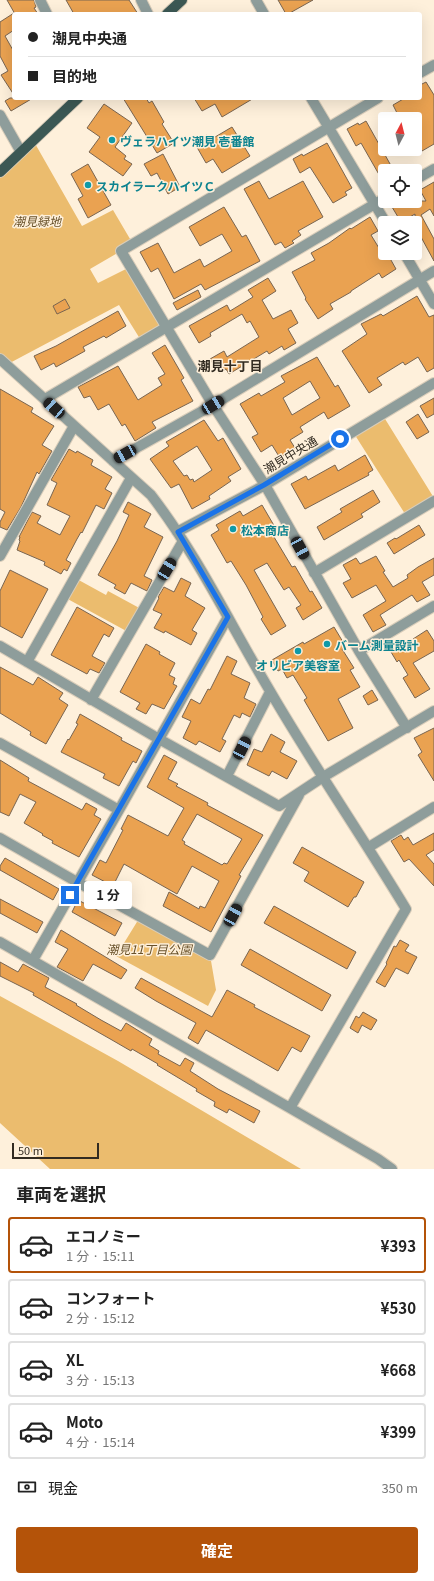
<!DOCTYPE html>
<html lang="ja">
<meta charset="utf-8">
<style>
body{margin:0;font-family:Georgia,"Noto Sans JP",serif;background:#f6f6f6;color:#222;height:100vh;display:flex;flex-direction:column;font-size:15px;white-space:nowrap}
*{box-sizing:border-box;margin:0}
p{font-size:13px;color:#767676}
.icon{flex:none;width:22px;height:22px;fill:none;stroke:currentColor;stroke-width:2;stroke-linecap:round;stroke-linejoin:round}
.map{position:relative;height:1169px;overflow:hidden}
.panel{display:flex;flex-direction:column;background:#fff;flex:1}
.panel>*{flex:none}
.banner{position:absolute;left:12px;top:12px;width:410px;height:88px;border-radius:4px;box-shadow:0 4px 16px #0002;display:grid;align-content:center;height:88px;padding:0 16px;background:#fff}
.needle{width:26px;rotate:7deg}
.tools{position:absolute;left:378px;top:112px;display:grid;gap:8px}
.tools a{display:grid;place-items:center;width:44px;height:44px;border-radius:4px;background:#fff;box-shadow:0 4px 16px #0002;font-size:20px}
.scale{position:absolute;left:12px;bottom:10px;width:87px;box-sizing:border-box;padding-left:4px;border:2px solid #322b21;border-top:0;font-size:11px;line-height:14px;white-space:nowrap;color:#322b21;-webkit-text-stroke:3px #fef0db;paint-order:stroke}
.end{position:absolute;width:18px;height:18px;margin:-9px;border:5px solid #1a73e8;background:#fff;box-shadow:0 0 0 2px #fff}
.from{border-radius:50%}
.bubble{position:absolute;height:28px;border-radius:4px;background:#fff;box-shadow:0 4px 16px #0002;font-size:13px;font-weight:700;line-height:28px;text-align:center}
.car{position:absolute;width:12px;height:24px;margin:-12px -6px;border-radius:5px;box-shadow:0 0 3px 1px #0007;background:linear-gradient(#222 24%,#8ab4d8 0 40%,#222 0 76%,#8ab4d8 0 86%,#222 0)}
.banner b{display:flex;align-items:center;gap:14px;height:38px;font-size:15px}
.banner b+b{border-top:1px solid #e0e0e0}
.banner i{width:10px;height:10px;background:#222}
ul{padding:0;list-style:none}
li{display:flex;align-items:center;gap:12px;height:56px;margin:0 8px 6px;padding:0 8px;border:2px solid #e0e0e0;border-radius:4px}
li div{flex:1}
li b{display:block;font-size:15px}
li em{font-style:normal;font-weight:700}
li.active{border-color:#b45309}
li>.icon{width:36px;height:36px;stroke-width:1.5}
h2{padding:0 16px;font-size:18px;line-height:48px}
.pay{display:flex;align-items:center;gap:10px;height:44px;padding:0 16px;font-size:15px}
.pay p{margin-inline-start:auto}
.primary-button{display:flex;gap:8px;margin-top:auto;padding:8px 16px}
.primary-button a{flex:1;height:46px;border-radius:4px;background:#b45309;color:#fff;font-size:16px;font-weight:700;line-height:46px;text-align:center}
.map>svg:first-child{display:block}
</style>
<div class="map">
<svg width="434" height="1169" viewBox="0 0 434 1169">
<rect width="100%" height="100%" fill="#fef0db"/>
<path fill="#ebbc6e" d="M33 140 82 226 113 210 133 244 90 269 98 283 130 267 166 328 142 342 119 305 6 365 0 359V172Z
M382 414 434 498 407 517 353 432Z
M75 578 106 595 108 591 143 610 130 633 64 597Z
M140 917 210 955 216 990 208 1006 116 956Z
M0 996 118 1061 301 1169H50L0 1123Z"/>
<path fill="#eaa251" stroke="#796551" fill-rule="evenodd" d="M7 0H34L36 7 34 8 38 14H15Z
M66 0H129L138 14H74Z
M278 0H313L288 14H286Z
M14 13V30L5 36 14 52V95L1 75 8 71 0 56V22Z
M426 82 434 95V144L422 151 415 140V119H400L393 105 405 98H420V85Z
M10 98H33L11 111 5 101Z
M123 98H146L149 103 152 101 164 122 162 124 174 143 157 153Z
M194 98H254L222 117 215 104 202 111Z
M104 104 132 123 115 147 126 156 124 159 132 164 123 176 89 152 100 137 87 128Z
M366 121 394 171H385V185L361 143 356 146 347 129 358 123 359 125Z
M232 127 250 156 222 173 213 159 206 163 194 142 207 135 210 140Z
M327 143 352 188 345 192 347 195 333 203 310 167 300 173 293 159 302 154 303 156Z
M163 154 180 187 168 194 157 173 151 176 144 164Z
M88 164 111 205 88 218 78 199 83 196 71 174Z
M259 181 269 199 303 181 323 217 298 231 301 235 292 241 294 243 285 248 281 242 275 245 244 189Z
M434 182V216L430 209 421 215 434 239V261L421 237 418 239 415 234V214L401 222 392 207 403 201H426L420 190Z
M224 207 242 237 246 235 260 261 205 290 201 284 174 299 158 268 151 272 140 252 158 243 174 273 200 259 204 267 232 251 222 234 200 246 189 227Z
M370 217 378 231 371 235 382 253H387L396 269 382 278 379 273 351 291V292L330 304 333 309 318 319 305 299 306 298 292 272 315 260 311 253 329 243 350 228 351 229Z
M268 278 276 291 262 300 273 319 291 310 298 323 288 329 296 343 284 350 282 346 269 354 267 351 229 374 226 369 219 373 210 359 224 351 227 357 259 337 250 321 247 323 242 314 210 333 211 336 199 343 189 326 227 305 230 311 253 297 248 290Z
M198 290 201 297 177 310 173 303Z
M417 296 429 317 434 315V368L427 372 418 357 405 365 403 362 377 378 382 385 369 393 342 351 367 334 361 324 381 314 383 316Z
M65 299 70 308 57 314 53 306Z
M118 311 126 326 106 338 104 336 83 347 85 351 56 367 54 363 41 370 34 356 56 346Z
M165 345 184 378 181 380 193 401 152 422 156 428 135 441 125 424 122 426 109 404 98 410 90 396 84 398 78 387 118 366 138 400 162 385 158 378 165 374 152 353Z
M317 357 335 387 338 385 350 406 328 419 324 412 300 427 303 432 290 440 295 448 280 458 272 445 261 452 252 437 258 434 240 404 259 393 261 396 285 382 281 376ZM310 381 320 398 292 415 283 398Z
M0 389 33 408 31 412 54 426 42 445 52 451 39 474 37 472 21 507 7 530 0 527V522L5 512 0 509Z
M434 398V414L427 418 420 406Z
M418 414 429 432 417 439 406 422Z
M204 420 218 441 223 438 241 469 228 477 231 481 209 496 210 499 192 509 179 484 171 488 150 459 169 446 166 442ZM197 446 212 470 194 482 193 479 190 480 187 475 184 476 173 461Z
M69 449 76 453 77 451 93 460 91 465 112 477 105 489 112 493 104 509 96 505 82 533 81 532 77 539 66 560 71 563 67 571 64 569 61 574 44 565 45 562 17 550 20 541 19 540 20 537H19L32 512 41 516 37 523 60 535 70 516 47 505 57 483 51 480Z
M365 455 373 470 368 473 369 475 305 509 291 484 306 476 308 480 335 465 338 471Z
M373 490 380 502 361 514 363 517 324 540 317 527 342 512 340 509Z
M128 502 151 514 144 527 163 537 144 576 152 580 147 591 131 583 125 594 114 588 116 585 98 575 117 541 129 515 123 512Z
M262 505 279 534 274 537 292 567 295 566 310 592 312 591 322 608 303 620 296 608 301 605 289 587 284 590 267 563 254 570 286 626 271 635 261 619 263 617 246 585 231 561 227 563 211 535 219 530 216 525 240 511 243 516Z
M419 525 425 535 394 554 387 543 395 538 396 539Z
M376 556 385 571 383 572 393 587 408 578 407 575 418 567 434 558V575L422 582 430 595 417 602 412 595 380 615 386 625 373 632 363 615 386 601 376 585 352 598 343 583 351 579 343 565 356 558 360 564Z
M10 570 48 589 22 638 0 626V591Z
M181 578 191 583 185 596 205 608 192 630 197 633 191 645 165 631 164 633 154 628 162 614 153 610 159 598 158 597 164 587 174 592Z
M77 607 114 628 109 637 104 634 92 656 105 663 99 673 90 669 87 674 51 655Z
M334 627 346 647 342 649 354 668 350 670 360 687 338 699 353 728 328 741 304 700 307 698 293 675 287 678 282 669 278 671 272 660 303 642 304 644Z
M427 630 434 641V651L413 663 430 689 415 698 403 678 408 675 399 660 397 662 391 652 414 640 413 639Z
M146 644 160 652 159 654 175 663 169 675 175 678 173 684 177 686 164 709 152 704 146 714 136 709 140 703 120 692Z
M227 656 237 661 231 674 250 683 244 698 256 704 250 717 242 713 240 718 234 715 222 739 226 741 220 752 199 741 196 745 183 738 191 721 182 717 191 699 200 704 208 689 210 690Z
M0 667 33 685 38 677 63 693 59 699 68 705 46 744 30 735 31 732 0 713Z
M372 690 378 700 368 705 363 696Z
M80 714 122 738 121 740 142 751 136 763 133 761 119 786 103 778 105 774 61 752 68 739 69 740 78 724 76 723Z
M434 728V781L418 755 422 752 414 738Z
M271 734 285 742 280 752 297 761 287 779 272 771 269 776 247 765 254 749 262 752Z
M164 755 177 762 168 779 178 784 176 786 208 803 207 805 263 835 239 875 241 876 211 932 163 906 169 892 199 909 200 906 205 908 219 881 192 866 177 894 124 864 113 886 92 875 100 860 106 863 123 830 121 829 128 815 168 836 184 808 147 787ZM197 814 242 839 227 864 224 863 222 865 184 844 185 842 182 840Z
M0 760 29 778 28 781 82 810 86 803 97 809 94 815 101 819 79 857 52 843 53 841 42 835 43 834 24 823 36 802 20 794 9 816 0 812Z
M434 833V850L426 855 434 864V886L409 859 404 862 391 841 401 835 404 840 408 837 413 845Z
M302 847 364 882 356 897H354L348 907 304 881 309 872 293 863Z
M5 858 59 889 53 900 0 870V866Z
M0 899 43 922 37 933 0 913Z
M78 900 122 923 115 936 72 912Z
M274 906 356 952 347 969 264 923Z
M61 930 127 970 121 979 93 964 83 981 57 967 68 949 55 942Z
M400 940 409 945 405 951 417 957 408 974 396 968 385 987 376 982 387 964 386 963 394 946 396 947Z
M250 949 331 995 322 1011 241 965Z
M0 962 18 972 23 964 49 978 45 987 77 1004 76 1005 101 1020 121 1031 126 1023 152 1039 149 1045 159 1051 158 1054 180 1066 185 1058 194 1063 190 1071 218 1089 260 1111 254 1123 229 1109 227 1113 214 1106 215 1102 196 1091 197 1089 157 1065 158 1064 132 1049 131 1051 112 1040 33 995 34 993 0 976Z
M141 978 212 1017 227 990 255 1005 254 1007 310 1036 301 1052 292 1047 278 1071 206 1030 198 1044 188 1038 196 1023 156 1001 135 988Z
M363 1012 377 1020 371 1030 362 1025 358 1033 350 1028 356 1016 359 1018Z"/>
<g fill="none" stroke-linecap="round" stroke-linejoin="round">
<g stroke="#d9cdba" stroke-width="12">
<path id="minor" d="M40 0 47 14
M141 0 148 14
M256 0 264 14
M420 73 434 65
M311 98 386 223
M378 98 121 251 213 405 265 485 359 651 407 728
M0 115 21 152
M415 180 434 169
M404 253 434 304
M0 359 151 495C198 556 231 626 270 691 313 765 362 836 406 909L290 1108 0 942
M45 399 385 198
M113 461 213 405 434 271
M177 532 265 485 434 383
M0 556 74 426
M314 573 434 501
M0 646 159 739 279 806 323 777 434 711
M359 651 434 606
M27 662 131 478
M91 700 183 541
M0 743 119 810
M227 776 270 692
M0 838 77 882 210 955 299 795
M369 847 434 807
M33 960 119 810 228 617
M290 1108 378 1159 392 1169"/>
</g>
<g stroke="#d9cdba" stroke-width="12">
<path id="major" d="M167 14 182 0
M0 172 78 98"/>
</g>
<use href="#minor" stroke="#8e9d9b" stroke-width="10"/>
<use href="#major" stroke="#3c5854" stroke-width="10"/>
</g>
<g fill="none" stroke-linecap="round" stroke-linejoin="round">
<path stroke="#1a73e8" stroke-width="5" d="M70 895 228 617 178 532 264 485 340 439"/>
</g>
<g fill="#0f9aa8" stroke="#fef0db" stroke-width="1.5">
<circle cx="112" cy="140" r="4"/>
<circle cx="88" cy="185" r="4"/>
<circle cx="233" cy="529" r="4"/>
<circle cx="327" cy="644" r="4"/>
<circle cx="298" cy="651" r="4"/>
</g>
<g text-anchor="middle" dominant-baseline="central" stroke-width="3" stroke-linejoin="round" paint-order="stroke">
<g font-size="12" font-weight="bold" fill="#0d838f" stroke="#fef0db" text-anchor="start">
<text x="120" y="140">ヴェラハイツ潮見 壱番館</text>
<text x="96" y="185">スカイラークハイツＣ</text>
<text x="241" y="529">松本商店</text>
<text x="335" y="644">バーム測量設計</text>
<text x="298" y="664" text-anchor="middle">オリビア美容室</text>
</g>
<g font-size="12" font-style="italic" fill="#68512a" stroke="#fef0db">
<text x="37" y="220">潮見緑地</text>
<text x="149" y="948">潮見11丁目公園</text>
</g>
<g font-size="12" fill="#322b21" stroke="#fef0db">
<text transform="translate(290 454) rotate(-31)">潮見中央通</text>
</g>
<g font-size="13" font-weight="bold" fill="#322b21" stroke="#fef0db">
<text x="230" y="365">潮見十丁目</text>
</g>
</g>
</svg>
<div class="tools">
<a><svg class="needle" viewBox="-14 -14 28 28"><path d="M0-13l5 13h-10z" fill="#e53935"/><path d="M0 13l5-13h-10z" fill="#767676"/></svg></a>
<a><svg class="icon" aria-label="locate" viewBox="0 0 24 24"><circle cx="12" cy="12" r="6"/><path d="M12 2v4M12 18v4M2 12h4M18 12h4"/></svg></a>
<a><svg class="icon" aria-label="layers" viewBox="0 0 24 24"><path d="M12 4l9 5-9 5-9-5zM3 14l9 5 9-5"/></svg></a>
</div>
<div class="scale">50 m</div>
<i class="end from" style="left:340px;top:439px"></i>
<i class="end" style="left:70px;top:895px"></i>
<div class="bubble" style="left:84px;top:881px;width:48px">1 分</div>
<i class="car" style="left:213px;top:405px;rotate:59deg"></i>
<i class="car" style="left:54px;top:408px;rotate:312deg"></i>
<i class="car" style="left:125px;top:454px;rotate:241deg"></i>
<i class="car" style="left:300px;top:548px;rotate:151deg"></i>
<i class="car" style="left:167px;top:569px;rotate:31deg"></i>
<i class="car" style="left:242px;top:748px;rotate:27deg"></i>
<i class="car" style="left:233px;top:915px;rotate:29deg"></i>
<div class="banner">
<b><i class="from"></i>潮見中央通</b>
<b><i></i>目的地</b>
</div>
</div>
<section class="panel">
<h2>車両を選択</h2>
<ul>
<li class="active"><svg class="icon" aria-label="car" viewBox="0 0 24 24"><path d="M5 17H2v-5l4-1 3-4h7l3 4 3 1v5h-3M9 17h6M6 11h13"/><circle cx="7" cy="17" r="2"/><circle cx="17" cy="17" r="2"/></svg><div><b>エコノミー</b><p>1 分 · 15:11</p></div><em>¥393</em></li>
<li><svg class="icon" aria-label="car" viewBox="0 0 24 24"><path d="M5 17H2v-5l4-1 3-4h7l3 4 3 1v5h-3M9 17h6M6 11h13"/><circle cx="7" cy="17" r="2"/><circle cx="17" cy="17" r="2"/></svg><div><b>コンフォート</b><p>2 分 · 15:12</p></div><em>¥530</em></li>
<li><svg class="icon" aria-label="car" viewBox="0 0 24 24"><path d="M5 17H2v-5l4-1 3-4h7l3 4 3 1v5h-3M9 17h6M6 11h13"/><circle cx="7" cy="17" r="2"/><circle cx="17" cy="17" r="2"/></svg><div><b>XL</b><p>3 分 · 15:13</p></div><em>¥668</em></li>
<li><svg class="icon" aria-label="car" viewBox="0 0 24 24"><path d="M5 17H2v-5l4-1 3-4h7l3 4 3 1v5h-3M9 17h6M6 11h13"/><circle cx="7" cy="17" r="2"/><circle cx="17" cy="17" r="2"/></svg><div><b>Moto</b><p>4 分 · 15:14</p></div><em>¥399</em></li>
</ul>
<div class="pay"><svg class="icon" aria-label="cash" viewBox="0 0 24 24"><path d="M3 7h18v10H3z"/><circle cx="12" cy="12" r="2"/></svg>現金<p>350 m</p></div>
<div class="primary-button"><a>確定</a></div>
</section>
